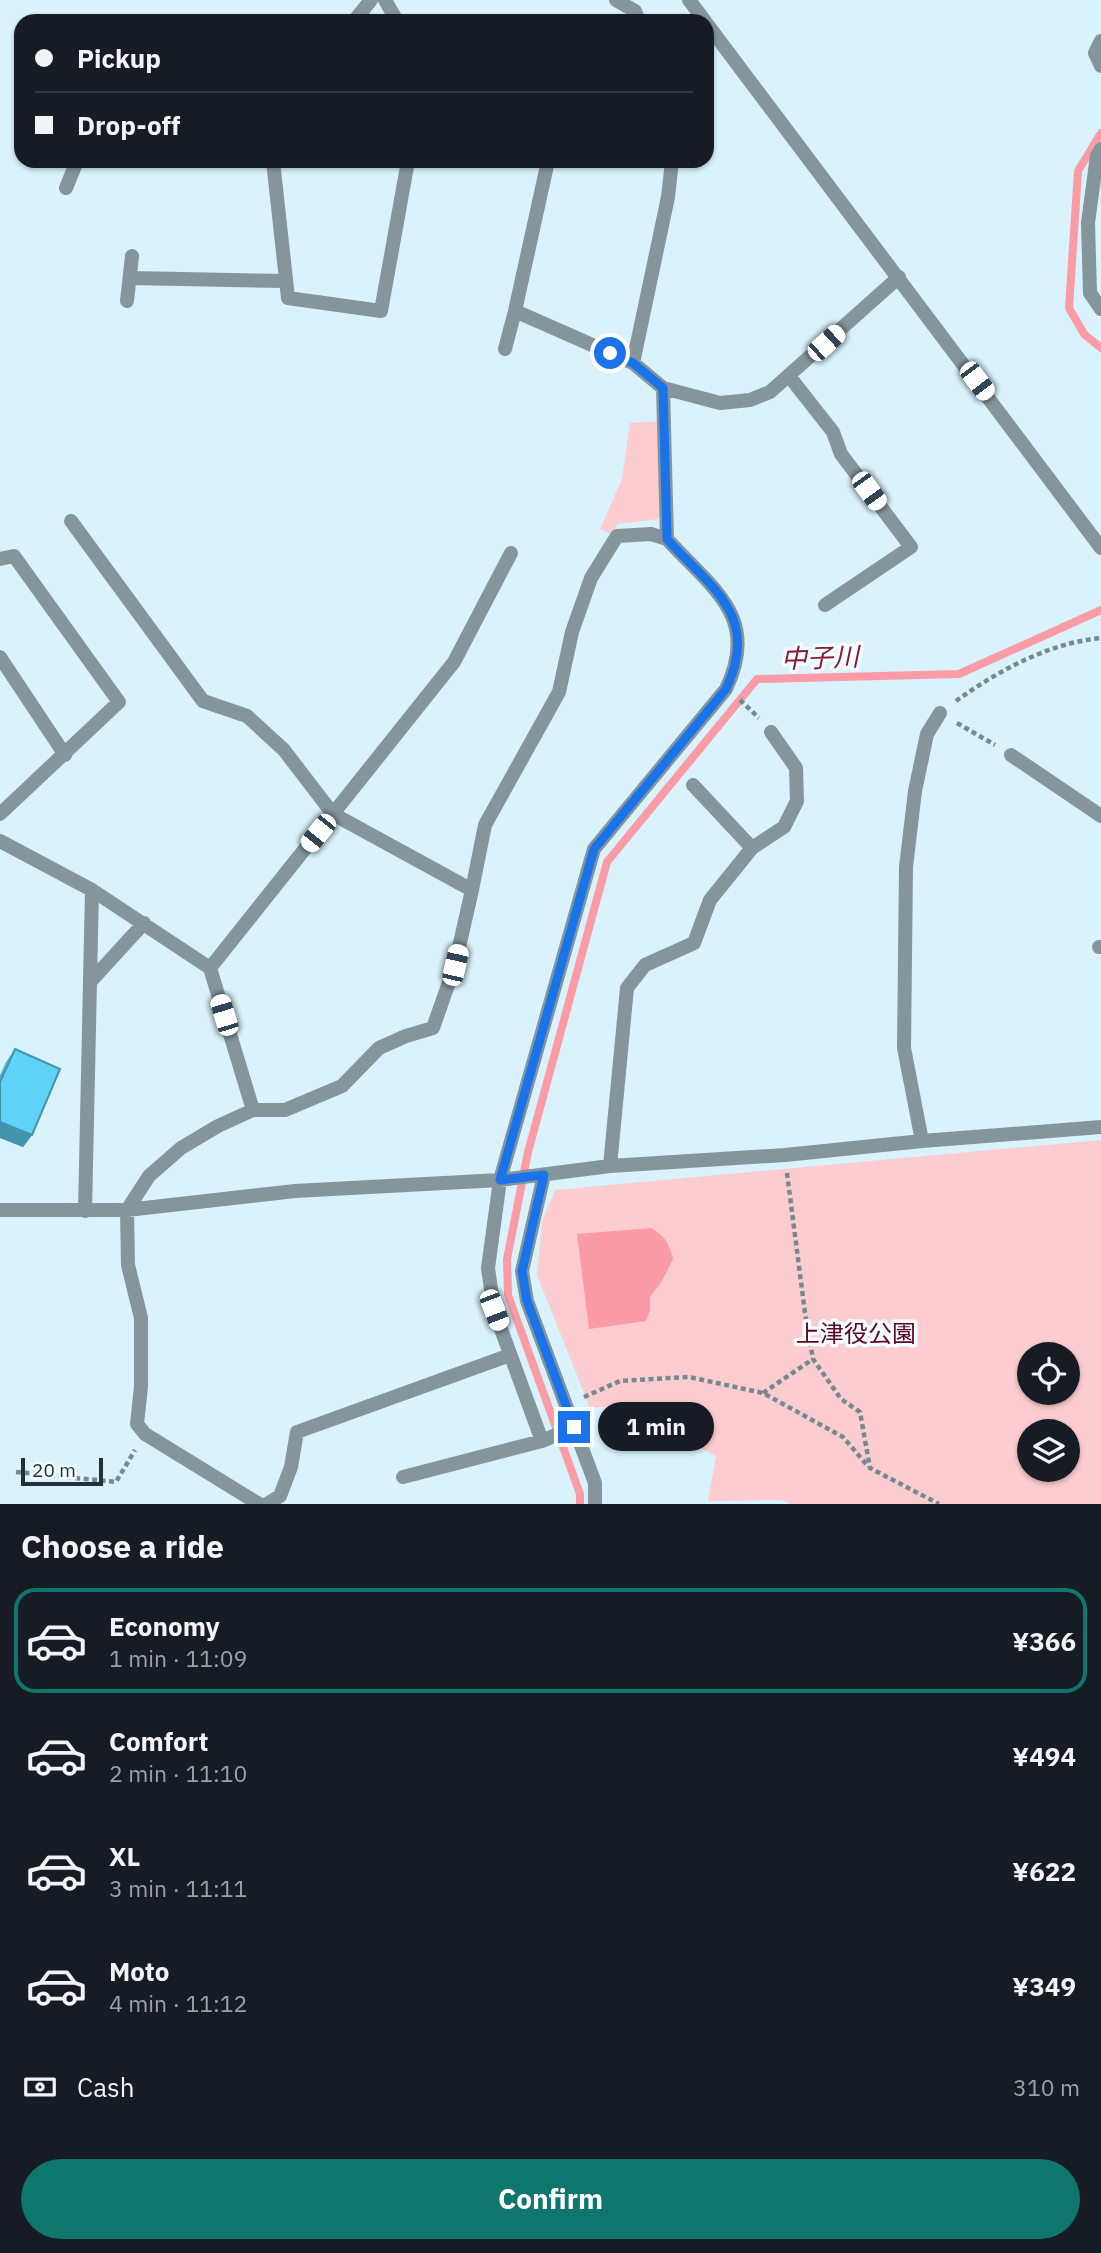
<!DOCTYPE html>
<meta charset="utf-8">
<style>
body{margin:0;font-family:"IBM Plex Sans","Noto Sans JP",sans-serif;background:#20242c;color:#f1f3f6;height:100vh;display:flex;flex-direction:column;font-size:26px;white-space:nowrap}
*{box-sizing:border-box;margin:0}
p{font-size:23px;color:#9ea1a6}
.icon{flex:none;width:38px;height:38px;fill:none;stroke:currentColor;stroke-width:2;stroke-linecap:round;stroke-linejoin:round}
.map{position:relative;height:1504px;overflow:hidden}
.sheet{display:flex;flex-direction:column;background:#171b24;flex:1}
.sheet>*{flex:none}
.top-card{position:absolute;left:14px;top:14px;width:700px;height:154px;border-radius:21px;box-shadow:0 2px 5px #0004;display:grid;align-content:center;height:154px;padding:0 21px;background:#171b24}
.tools{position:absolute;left:1017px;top:1342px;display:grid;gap:14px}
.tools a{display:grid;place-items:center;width:63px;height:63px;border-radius:50%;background:#171b24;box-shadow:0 2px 5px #0004;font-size:35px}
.scale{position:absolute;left:21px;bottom:18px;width:82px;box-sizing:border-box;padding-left:7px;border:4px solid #213137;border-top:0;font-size:19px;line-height:24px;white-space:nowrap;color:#213137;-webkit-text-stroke:5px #f3fcff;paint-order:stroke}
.end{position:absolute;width:32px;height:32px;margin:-16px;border:9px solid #1a73e8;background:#fff;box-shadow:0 0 0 4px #fff}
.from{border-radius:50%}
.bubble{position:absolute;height:49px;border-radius:24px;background:#171b24;box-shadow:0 2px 5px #0004;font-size:23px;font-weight:800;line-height:49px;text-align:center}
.car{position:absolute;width:21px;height:42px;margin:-21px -10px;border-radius:9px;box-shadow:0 0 5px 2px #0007;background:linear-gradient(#fff 24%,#345 0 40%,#fff 0 76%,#345 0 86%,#fff 0)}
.top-card b{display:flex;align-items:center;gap:24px;height:66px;font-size:26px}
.top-card b+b{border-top:2px solid #363941}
.top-card i{width:18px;height:18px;background:#f1f3f6}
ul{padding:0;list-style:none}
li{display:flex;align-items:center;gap:21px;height:105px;margin:0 14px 10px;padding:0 7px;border:4px solid transparent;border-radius:21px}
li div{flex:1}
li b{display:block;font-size:26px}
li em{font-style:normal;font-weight:800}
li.current{border-color:#0f766e}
li>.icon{width:63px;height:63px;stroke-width:1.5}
h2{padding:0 21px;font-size:32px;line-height:84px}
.pay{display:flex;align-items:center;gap:18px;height:77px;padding:0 21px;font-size:26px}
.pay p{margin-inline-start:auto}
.primary-button{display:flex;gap:14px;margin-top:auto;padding:14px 21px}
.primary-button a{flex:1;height:80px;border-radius:42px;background:#0f766e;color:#fff;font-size:28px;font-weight:800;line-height:80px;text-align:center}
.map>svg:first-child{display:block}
</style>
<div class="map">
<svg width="1101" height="1504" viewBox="0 0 1101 1504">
<rect width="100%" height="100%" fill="#d9f2fb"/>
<path fill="#fcccd0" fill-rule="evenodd" d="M661 421 665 506 658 519 618 524 610 534 600 529 622 479 630 423Z
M1101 1140V1504H790L782 1500 708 1501 716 1456 617 1406 590 1408 537 1275 542 1221 555 1190ZM1029 1354H1068V1393H1029ZM1029 1432H1068V1470H1029Z"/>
<path fill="#fb9ba6" d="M651 1228C665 1236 669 1243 673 1259L662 1281 650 1297V1310L646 1321 589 1329 577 1234Z"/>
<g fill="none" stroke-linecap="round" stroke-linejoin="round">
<path stroke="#fb9ba6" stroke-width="8" d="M1101 133 1078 171 1069 308 1084 334 1101 348
M580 1504V1494L508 1295 507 1259 528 1152 607 862 757 679 959 674 1101 610"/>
<path stroke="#758990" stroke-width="4.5" stroke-dasharray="5 3.5" stroke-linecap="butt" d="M740 700 759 718
M956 701C998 671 1048 643 1101 638
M957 723 995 745
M787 1173 805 1313 813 1359 841 1399 860 1412 870 1468 939 1504
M763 1393 813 1359
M584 1397 620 1381 689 1377 763 1393 843 1437 867 1465
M16 1472 116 1482 135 1450"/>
<path stroke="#84959b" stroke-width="14" d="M71 521 203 701 247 716 284 750 333 814 472 890 455 965 433 1028 406 1036 379 1048 342 1086 285 1110H253
M472 890 485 825 559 692 572 632 591 578 617 536 651 534 667 539"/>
<path stroke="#84959b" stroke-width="14" d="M385 0 397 21
M616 0 635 11 639 21
M354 21 371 0
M1101 41 1095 53 1101 66
M1101 149 1097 156 1088 223 1090 293 1101 309
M273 161 288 298 381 311 408 161
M66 188 77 161
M131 278 286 281
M127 301 132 256
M515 311 633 363 663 388 720 403 750 400 770 392 899 277
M505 349 515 311 548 161
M633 363 668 197 672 161
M789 376 833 432 841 454 911 547 825 605
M0 559 14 556 119 702 0 814
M0 657 65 755
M1011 755 1101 816
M0 841 92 890 85 1211
M752 848 784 827 797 801 796 768 771 732
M92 890 210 968 253 1110 218 1126 181 1148 149 1176 127 1210 128 1265 141 1318V1387L137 1424 145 1434 259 1504
M1099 947H1101
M210 968 454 662 511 553
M91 981 144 923
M922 1141 904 1048 906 867 915 791 927 734 940 713
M610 1166 627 988 645 965 694 943 710 900 752 848 693 785
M544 1175 522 1271 527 1301 595 1483V1504
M0 1210H127L295 1191 500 1180 610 1166 785 1155 922 1141 1101 1127
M542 1441 494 1310 488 1268 500 1180 594 849 726 689C761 616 711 588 667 539L663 388
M403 1477 542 1441 574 1427
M267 1504 280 1496 291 1467 297 1432 510 1355"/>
<path stroke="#84959b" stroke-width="14" d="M689 0 705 21
M707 24 1101 548"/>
</g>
<path fill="#52b5d4" d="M15 1049 32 1135 23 1147 0 1138V1075L6 1062Z"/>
<path fill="#4294ad" d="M0 1122 32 1135 23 1147 0 1138Z"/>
<path fill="#5fd3f7" stroke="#4294ad" stroke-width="2" d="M15 1049 60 1069 32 1135 0 1122V1082Z"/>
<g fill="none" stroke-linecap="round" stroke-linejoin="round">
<path stroke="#1a73e8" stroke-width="9" d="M574 1427 527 1301 522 1271 544 1175 500 1180 594 849 726 689C761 616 711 588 667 539L663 388 633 363 610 353"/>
</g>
<g text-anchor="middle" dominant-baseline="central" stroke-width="7" stroke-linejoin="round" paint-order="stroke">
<g font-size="24" fill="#5c051f" stroke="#f3fcff">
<text x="856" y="1333">上津役公園</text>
</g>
<g font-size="26" font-style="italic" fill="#861633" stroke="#f3fcff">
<text transform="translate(820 657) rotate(-2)">中子川</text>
</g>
</g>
</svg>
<div class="tools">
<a><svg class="icon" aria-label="locate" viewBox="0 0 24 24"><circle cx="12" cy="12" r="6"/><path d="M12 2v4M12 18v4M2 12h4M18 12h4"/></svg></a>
<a><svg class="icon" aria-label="layers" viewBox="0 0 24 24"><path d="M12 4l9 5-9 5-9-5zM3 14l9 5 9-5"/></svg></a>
</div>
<div class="scale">20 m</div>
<i class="end from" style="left:610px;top:353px"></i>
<i class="end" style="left:574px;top:1427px"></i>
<div class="bubble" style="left:598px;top:1402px;width:116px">1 min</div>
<i class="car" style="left:826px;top:343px;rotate:48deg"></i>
<i class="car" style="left:977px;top:381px;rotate:143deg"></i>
<i class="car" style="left:869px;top:491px;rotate:144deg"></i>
<i class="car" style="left:318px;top:833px;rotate:219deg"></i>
<i class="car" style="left:455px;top:965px;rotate:13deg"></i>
<i class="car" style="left:224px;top:1015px;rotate:343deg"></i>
<i class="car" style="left:494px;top:1310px;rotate:159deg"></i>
<div class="top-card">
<b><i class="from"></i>Pickup</b>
<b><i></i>Drop-off</b>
</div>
</div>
<section class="sheet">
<h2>Choose a ride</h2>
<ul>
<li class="current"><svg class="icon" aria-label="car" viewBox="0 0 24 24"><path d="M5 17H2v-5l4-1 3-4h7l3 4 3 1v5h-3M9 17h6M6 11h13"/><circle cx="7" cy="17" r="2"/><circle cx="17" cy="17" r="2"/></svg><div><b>Economy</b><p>1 min · 11:09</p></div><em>¥366</em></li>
<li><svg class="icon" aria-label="car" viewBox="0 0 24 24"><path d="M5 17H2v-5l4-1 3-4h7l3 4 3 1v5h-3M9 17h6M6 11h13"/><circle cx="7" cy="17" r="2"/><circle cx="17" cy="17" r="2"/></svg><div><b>Comfort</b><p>2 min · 11:10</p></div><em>¥494</em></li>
<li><svg class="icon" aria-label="car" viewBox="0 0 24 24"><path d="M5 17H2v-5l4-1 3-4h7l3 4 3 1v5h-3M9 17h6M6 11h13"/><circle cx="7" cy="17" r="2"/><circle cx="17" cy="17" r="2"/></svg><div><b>XL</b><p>3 min · 11:11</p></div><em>¥622</em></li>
<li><svg class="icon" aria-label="car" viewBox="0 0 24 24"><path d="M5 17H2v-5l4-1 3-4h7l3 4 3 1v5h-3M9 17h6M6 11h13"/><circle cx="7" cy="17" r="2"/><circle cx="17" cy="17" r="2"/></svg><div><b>Moto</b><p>4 min · 11:12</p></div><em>¥349</em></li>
</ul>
<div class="pay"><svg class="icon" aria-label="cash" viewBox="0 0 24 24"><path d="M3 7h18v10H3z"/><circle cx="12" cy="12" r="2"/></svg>Cash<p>310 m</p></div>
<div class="primary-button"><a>Confirm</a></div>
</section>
